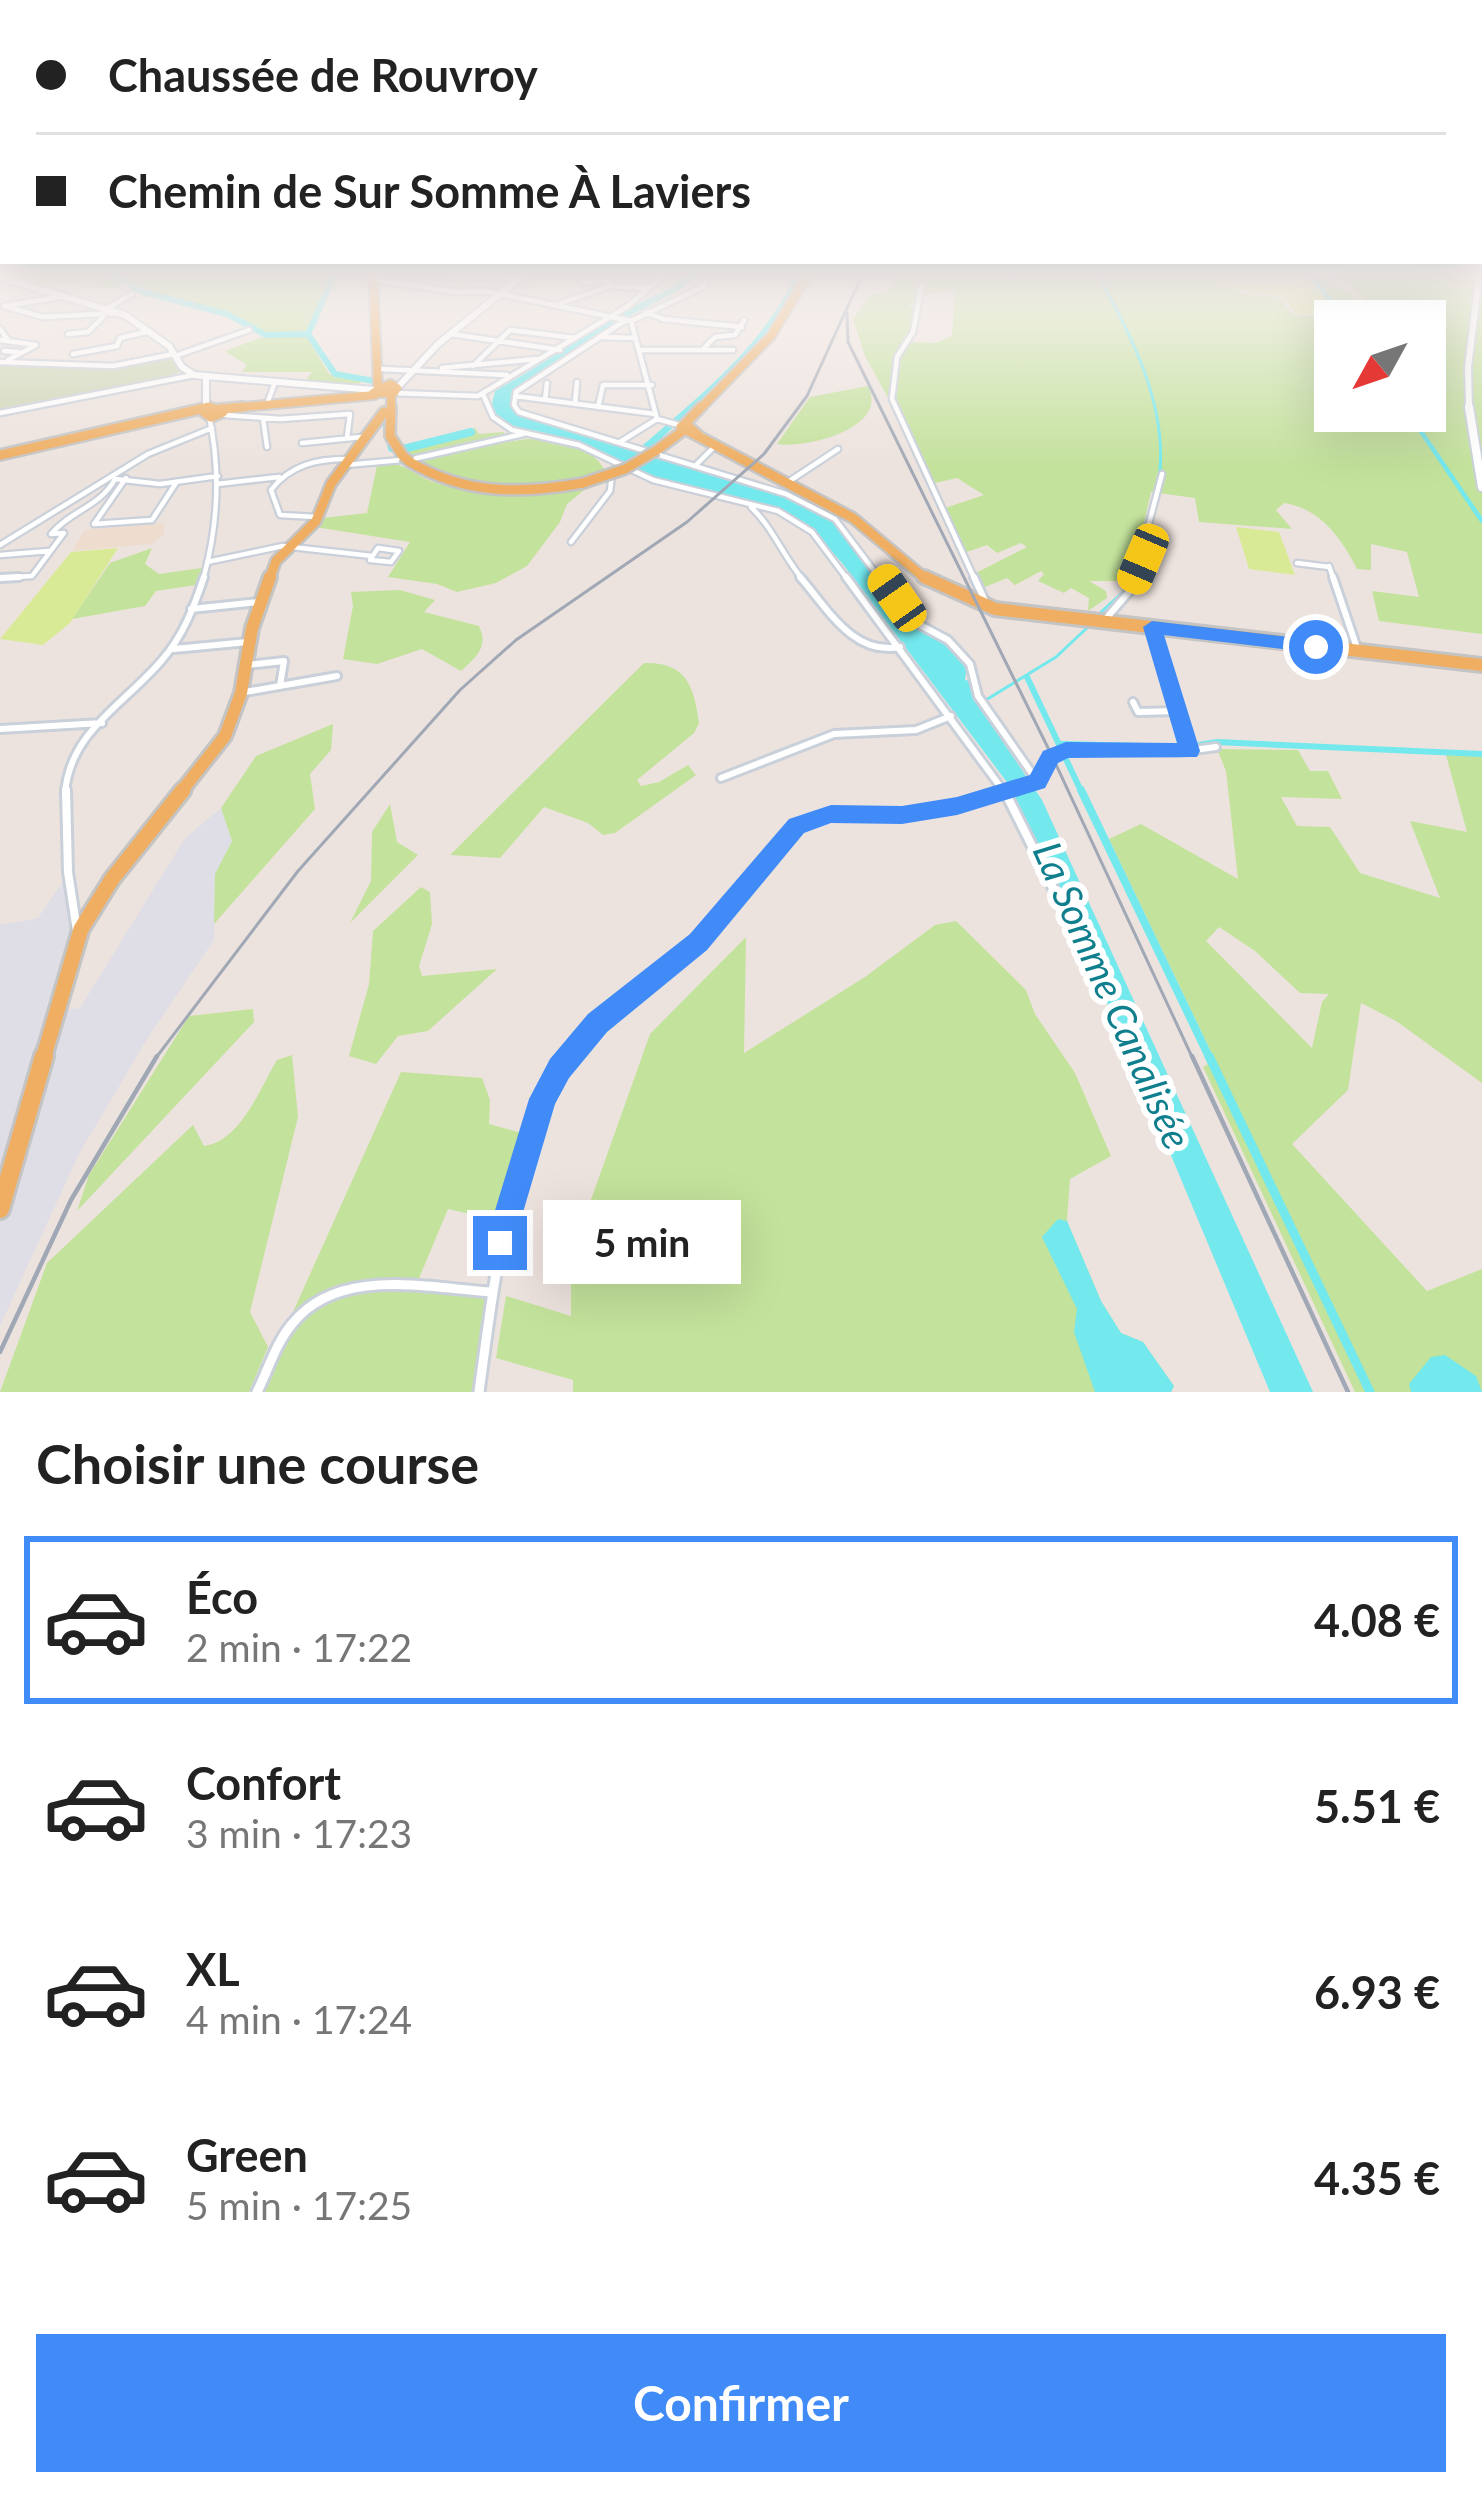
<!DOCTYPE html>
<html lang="fr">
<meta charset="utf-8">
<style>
body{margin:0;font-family:Lato,sans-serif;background:#f2f2f2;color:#222;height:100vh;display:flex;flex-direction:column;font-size:45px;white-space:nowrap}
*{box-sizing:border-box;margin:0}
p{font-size:39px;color:#767676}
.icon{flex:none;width:66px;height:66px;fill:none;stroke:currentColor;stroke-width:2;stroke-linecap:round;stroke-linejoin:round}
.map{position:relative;height:1392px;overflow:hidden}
.drawer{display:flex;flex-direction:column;background:#fff;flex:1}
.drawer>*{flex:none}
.hud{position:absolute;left:0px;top:0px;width:1482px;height:264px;box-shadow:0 12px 48px #0002;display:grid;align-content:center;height:264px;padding:0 36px;background:#fff}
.needle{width:78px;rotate:230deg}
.tools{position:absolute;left:1314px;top:300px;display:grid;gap:24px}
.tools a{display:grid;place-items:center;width:132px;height:132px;border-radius:0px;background:#fff;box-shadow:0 12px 48px #0002;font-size:60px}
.end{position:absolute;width:54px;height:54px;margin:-27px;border:15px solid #408bf7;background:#fff;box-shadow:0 0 0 6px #fff}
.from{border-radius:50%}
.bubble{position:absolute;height:84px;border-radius:0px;background:#fff;box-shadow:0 12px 48px #0002;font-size:39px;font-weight:700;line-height:84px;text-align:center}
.car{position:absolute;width:36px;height:72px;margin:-36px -18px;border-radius:15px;box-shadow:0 0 9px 3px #0007;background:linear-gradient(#f5c518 24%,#345 0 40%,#f5c518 0 76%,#345 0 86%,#f5c518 0)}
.hud b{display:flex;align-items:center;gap:42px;height:114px;font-size:45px}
.hud b+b{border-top:3px solid #e0e0e0}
.hud i{width:30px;height:30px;background:#222}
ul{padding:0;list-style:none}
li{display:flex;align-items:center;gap:36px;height:168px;margin:0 24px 18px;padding:0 12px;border:6px solid transparent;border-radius:0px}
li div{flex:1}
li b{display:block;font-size:45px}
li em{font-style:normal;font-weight:700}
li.selected{border-color:#408bf7}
li>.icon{width:108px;height:108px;stroke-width:1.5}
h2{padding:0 36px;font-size:54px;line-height:144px}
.cta{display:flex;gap:24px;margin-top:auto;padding:24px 36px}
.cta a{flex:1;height:138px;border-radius:0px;background:#408bf7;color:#fff;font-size:48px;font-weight:700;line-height:138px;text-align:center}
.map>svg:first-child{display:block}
</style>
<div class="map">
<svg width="1482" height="1392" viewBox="0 0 1482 1392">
<rect width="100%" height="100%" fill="#ede3de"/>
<path fill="#dfdee6" d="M221 808 232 841 215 874 214 940 147 1039 79 1154 0 1326V925L38 918 66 877 72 942 65 1010 80 1008 185 838Z"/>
<path fill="#eedcce" d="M164 523V534L152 544 72 551 85 530Z"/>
<path fill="#c3e29b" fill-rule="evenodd" d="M0 273H337L311 333H293L306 336 329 374 362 381 355 387 304 383 312 372H242L247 365 225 351 268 335 226 315 122 284 115 288 52 284 39 290Z
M896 273H1006L1004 278 1020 273H1205L1240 293 1280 298 1292 314 1325 317 1330 311H1340L1313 273H1323C1366 310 1380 312 1437 311L1368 302 1330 273H1482V634L1379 621 1372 591 1419 597 1407 552 1371 544V570L1357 569C1341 537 1319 508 1284 503L1276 510 1292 529 1199 522 1195 498 1151 492 1137 554 1125 581H1089L1106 591 1107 598 1088 611 1089 598 1071 588 1064 593 1038 581 1044 574 1041 571 1015 585 1007 578 980 589 972 575 1027 547 1021 543 997 553 987 545 964 553 945 508 984 495 957 478 935 483 865 356 853 319 871 294 886 293ZM955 290 952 336 936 343 905 342 915 310 909 305 926 294ZM1335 321H1425V411H1335Z
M868 386C890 429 804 449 777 444L810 397Z
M475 428 479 434 503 432 515 441C543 434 592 443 605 471 543 495 451 497 402 446Z
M378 461C404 461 415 477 439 484 488 499 540 495 590 485L567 504 560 522 527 566 496 583 457 592 437 584 388 577 410 542 315 527 323 518 367 513Z
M152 548 145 564 159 574 202 568 196 585 156 591 145 606 72 619 110 563Z
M400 590 435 600 424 612 479 626C489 647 476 657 461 671L422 649 377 664 343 659 353 606 351 592Z
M644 663C686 662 694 685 699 723L694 733 637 780 641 786 659 782 688 765 696 775 615 833 603 835 588 823 544 807 500 858 450 855Z
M333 724 331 750 310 774 315 809 214 924 215 874 232 841 221 808 256 756Z
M1217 749 1298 750 1310 771H1328L1342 799 1281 797 1297 826 1330 827 1360 873 1440 898 1410 821 1467 832 1446 755 1482 756V1083L1396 1021 1361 1003 1348 1090 1292 1144 1427 1291 1482 1269V1392H1355L1203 1067 1215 1060 1109 839 1141 824 1238 879 1226 771ZM1219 927 1255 951 1300 993 1329 994 1322 1002 1312 1048 1206 941Z
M390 804 397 842 418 855 350 923 371 881 372 832Z
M421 887 430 892 432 924 419 966 422 976 497 969 428 1031 398 1036 376 1064 349 1056 369 984 373 931Z
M956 921 1026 990 1035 1014 1075 1073 1111 1156 1070 1179 1067 1221 1101 1301 1121 1333 1143 1342 1174 1386 1171 1392H573V1380L496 1358 506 1296 571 1316V1256L650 1034 746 937 744 1053 865 977 935 925Z
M253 1009 254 1022 77 1211 89 1175 189 1016Z
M292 1055 298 1117 250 1312 268 1347 249 1392H0L47 1263 193 1125 204 1146C241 1141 260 1088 277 1060Z
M401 1072 482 1078 490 1100 489 1124 526 1134 501 1221 448 1209 415 1288 491 1292 479 1392H257Z"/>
<path fill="#cdd6b5" d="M173 356 182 371 153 383 0 412V363L101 366Z"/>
<path fill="#d9ea97" d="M1207 273H1308L1334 309 1328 313 1296 314 1282 297 1235 290Z
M1236 527 1279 532 1295 575 1249 569Z
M118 548 70 623 43 645 0 639 71 552Z"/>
<path fill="#73e8ed" d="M688 273H698L685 287 633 314 518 388 512 393 511 406C524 420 628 451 643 445 699 396 766 344 796 273H804C778 346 703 397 651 448L648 456 707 469 802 501 829 518 885 584 906 621 951 645 967 665 965 680 971 681 973 697 1042 800 1313 1392H1270L1055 878 1009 785 842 563C776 485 727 505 643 474 616 464 594 447 566 439 540 432 518 432 496 417L492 403 495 391C540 366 580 338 624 311 645 298 671 293 688 273Z
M1058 1219 1067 1221 1101 1301 1121 1333 1143 1342 1174 1386 1171 1392H1095L1074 1332 1077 1309 1042 1237Z
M1445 1355 1476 1376 1482 1392H1411L1409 1384 1431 1357Z"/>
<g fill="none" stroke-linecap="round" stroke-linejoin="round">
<path stroke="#73e8ed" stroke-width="3" d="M1097 273C1129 332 1166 400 1160 470 1157 495 1145 519 1141 544
M1099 614 1123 592 1138 559
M986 700 1056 657 1089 626"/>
<path stroke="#73e8ed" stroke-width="4.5" d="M1309 273 1346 321
M1407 411 1482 521"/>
<path stroke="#73e8ed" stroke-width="6" d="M1027 677 1082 793
M1062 744 1184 747
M1192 746 1217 742 1482 754"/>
<path stroke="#73e8ed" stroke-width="8" d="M1081 790 1210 1059"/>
<path stroke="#73e8ed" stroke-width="9" d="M1209 1056 1370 1392"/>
<path stroke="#73e8ed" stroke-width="6" d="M110 273 143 292 227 314 266 335 308 334
M308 334 335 374 374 381
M308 334 335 273"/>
<path stroke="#73e8ed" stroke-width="8" d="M386 424 392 448
M403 449 471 432"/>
<g stroke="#c9d0d9" stroke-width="9">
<path id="street-far3" d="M376 275 518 278
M523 277 556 273
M376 280 457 292 486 291 631 321
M582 282 608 280 610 286 645 288
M922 284 913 332 897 357 892 399 975 580
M59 297 4 306 43 317 115 313
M556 305 610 286
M108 308 132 294
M646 312 663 319 742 327
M626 320 516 392 514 405 519 412 786 494 835 519 881 580
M631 321 657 419
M631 321 703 287 710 273
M0 329 8 340
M68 334 88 332 103 317
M451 334 560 350
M603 337 635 338
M0 340 36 345 8 360
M703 349 715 337 735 335 744 320
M641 350H733
M4 351 18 352
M73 354 117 346 120 338 146 332
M175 356 249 330
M0 362 113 366 174 354
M473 366 510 330 575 338
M442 368 536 359
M382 369 507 375
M394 393 478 396 628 306 666 273
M483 394 493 417 512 430 579 445 653 480 778 511 812 532 848 580
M515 396 655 414
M545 400 547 383
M267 404 275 382
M575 404 577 382
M598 407 603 385H652
M0 413 194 375
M225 415 280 419 350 414 347 438
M263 418 267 447
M657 419 683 426
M620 442 657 419
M302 443 362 437
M345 465 413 459 523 434
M696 465 715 446
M115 479 160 484 218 476
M788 482 838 449
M217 484 279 477
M751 507C773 528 783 556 803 580
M317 517 280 515 271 490C290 465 317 459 347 459
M94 524 152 520 176 483
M94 524 126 478
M571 542 610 491 612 475
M0 545 148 454 212 428
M378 548 399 551 391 562 370 560Z
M0 555 49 551
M207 562 283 546 372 556
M1297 563 1329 567
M1329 566 1334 580
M0 578 32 576 64 533 51 534C70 511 101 506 115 479
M203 580C218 526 221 471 209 416
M1134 580 1162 474"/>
</g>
<g stroke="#c9d0d9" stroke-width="12">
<path id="street-far2" d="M800 577C828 609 853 656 900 647
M846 577 1005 793
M878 577 911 620 948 640 970 664 978 696 1038 782
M974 577 985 601
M1333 577 1357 648
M0 578 19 577
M191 609 259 602
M1103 622 1129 592 1135 577
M1153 631 1189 750
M174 649 248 642
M247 665 284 661 280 686
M245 692 337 676
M1133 702 1138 712 1178 711
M0 729 102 723
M721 778 834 734 916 730 951 716
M65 793C70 731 125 704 162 660 183 636 194 607 204 577
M1001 793 1038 782 1050 757 1066 750 1179 752 1216 747"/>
</g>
<g stroke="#c9d0d9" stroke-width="14">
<path id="street-far1" d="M66 790 68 872 77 931
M1004 790 1060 902
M567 1059 589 1031 698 942 797 826 831 814 902 815 948 808 1012 790"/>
</g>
<g stroke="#c9d0d9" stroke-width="15">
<path id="street" d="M257 1392C268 1370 276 1343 292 1324 338 1266 427 1288 491 1292
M479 1392C492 1298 510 1131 569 1056"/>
</g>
<g stroke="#c9d0d9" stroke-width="10">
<path id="secondary-far1" d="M0 277 125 315 169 346 182 367 194 375 374 390
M206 376V409
M397 388 438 344 526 273
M1469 410 1468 367 1479 278 1474 273"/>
</g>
<g stroke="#c9d0d9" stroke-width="12">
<path id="secondary" d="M1469 407 1482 487"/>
</g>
<g stroke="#c4c4c4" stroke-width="12">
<path id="primary-far4" d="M373 273 378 387
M390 384 397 388 394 393H373Z
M220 409 375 395
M196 410H217
M391 410V395
M699 410 771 336 809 273"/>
</g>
<g stroke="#c4c4c4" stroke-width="14">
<path id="primary-far3" d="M391 407 390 436 403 456
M220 409 243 407
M684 425 701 407
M699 436 688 426 681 427 853 518 927 580
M657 450 684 430
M0 455 209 407 223 412 211 417 204 412
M410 462C465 495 522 494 583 483
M269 580 276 561 316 521 331 484 384 412"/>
</g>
<g stroke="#c4c4c4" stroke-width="18">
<path id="primary-far2" d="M924 577 995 609 1482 665
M180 793 225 736 241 693 252 628 270 577"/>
</g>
<g stroke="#c4c4c4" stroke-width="21">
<path id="primary-far1" d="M43 1059 81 929 112 879 183 790"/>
</g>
<g stroke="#c4c4c4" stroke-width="24">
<path id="primary" d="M0 1209 44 1056"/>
</g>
<use href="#street-far3" stroke="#fff" stroke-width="4.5"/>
<use href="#street-far2" stroke="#fff" stroke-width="6"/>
<use href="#street-far1" stroke="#fff" stroke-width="8"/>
<use href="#street" stroke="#fff" stroke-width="9"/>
<use href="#secondary-far1" stroke="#fff" stroke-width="6"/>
<use href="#secondary" stroke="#fff" stroke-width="8"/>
<use href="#primary-far4" stroke="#efae61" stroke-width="8"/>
<use href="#primary-far3" stroke="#efae61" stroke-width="9"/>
<use href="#primary-far2" stroke="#efae61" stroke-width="12"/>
<use href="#primary-far1" stroke="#efae61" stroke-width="15"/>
<use href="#primary" stroke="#efae61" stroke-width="18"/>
<path stroke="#a0a8b5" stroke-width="3" d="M847 313 848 342 1052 756 1193 1059
M155 1059 298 871 460 690 516 640 687 522 764 454 807 396 863 273"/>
<path stroke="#a0a8b5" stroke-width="4.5" d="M1192 1056 1348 1392
M0 1352 71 1200 157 1056"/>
<g stroke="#c4c4c4" stroke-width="14" stroke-linecap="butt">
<path id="primary-bridge" d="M403 456 410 462
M583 483 625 469 657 450"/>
</g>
<use href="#primary-bridge" stroke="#efae61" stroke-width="9"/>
</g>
<linearGradient id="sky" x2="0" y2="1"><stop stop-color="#79c9ea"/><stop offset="0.58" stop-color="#f7f2f0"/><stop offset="1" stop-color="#f7f2f0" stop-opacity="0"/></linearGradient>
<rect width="1482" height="468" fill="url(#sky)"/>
<path fill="#408bf7" d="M1152 621 1316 640 1325 647 1316 653 1164 635 1200 751 1197 757 1068 758 1058 763 1045 788 957 815 902 824 831 823 804 833 707 950 607 1032 569 1078 555 1104 511 1253 500 1258 490 1253 485 1243 529 1099 550 1059 588 1014 690 934 789 819 831 805 902 806 957 797 1030 775 1043 751 1066 742 1177 743 1143 627Z"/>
<g text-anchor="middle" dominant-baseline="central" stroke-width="12" stroke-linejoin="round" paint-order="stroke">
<g font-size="39" font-style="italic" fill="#0f7e8d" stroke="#fff">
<text transform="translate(1113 995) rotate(66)">La Somme Canalisée</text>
</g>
</g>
</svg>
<div class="tools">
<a><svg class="needle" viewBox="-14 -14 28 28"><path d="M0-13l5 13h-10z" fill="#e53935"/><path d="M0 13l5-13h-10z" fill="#767676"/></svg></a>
</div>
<i class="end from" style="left:1316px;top:647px"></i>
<i class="end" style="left:500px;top:1243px"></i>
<div class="bubble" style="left:543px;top:1200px;width:198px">5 min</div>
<i class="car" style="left:1143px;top:559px;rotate:203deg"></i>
<i class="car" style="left:897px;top:598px;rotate:325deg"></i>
<div class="hud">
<b><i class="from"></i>Chaussée de Rouvroy</b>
<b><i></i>Chemin de Sur Somme À Laviers</b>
</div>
</div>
<section class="drawer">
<h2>Choisir une course</h2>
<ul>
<li class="selected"><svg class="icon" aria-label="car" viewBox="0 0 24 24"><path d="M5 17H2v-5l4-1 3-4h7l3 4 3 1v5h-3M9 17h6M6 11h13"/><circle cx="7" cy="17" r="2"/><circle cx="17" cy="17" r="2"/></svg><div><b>Éco</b><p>2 min · 17:22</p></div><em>4.08 €</em></li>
<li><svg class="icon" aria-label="car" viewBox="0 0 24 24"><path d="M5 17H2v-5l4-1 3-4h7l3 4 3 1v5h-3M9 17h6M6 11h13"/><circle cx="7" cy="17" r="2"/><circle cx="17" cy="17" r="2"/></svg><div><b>Confort</b><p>3 min · 17:23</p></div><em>5.51 €</em></li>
<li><svg class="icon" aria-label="car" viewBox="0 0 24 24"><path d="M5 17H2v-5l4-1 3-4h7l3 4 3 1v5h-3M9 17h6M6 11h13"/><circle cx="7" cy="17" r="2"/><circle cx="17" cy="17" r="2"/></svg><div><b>XL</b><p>4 min · 17:24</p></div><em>6.93 €</em></li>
<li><svg class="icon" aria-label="car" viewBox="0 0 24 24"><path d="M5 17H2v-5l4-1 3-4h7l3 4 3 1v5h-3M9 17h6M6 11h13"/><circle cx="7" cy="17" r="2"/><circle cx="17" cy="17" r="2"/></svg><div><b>Green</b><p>5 min · 17:25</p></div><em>4.35 €</em></li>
</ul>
<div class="cta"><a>Confirmer</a></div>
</section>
